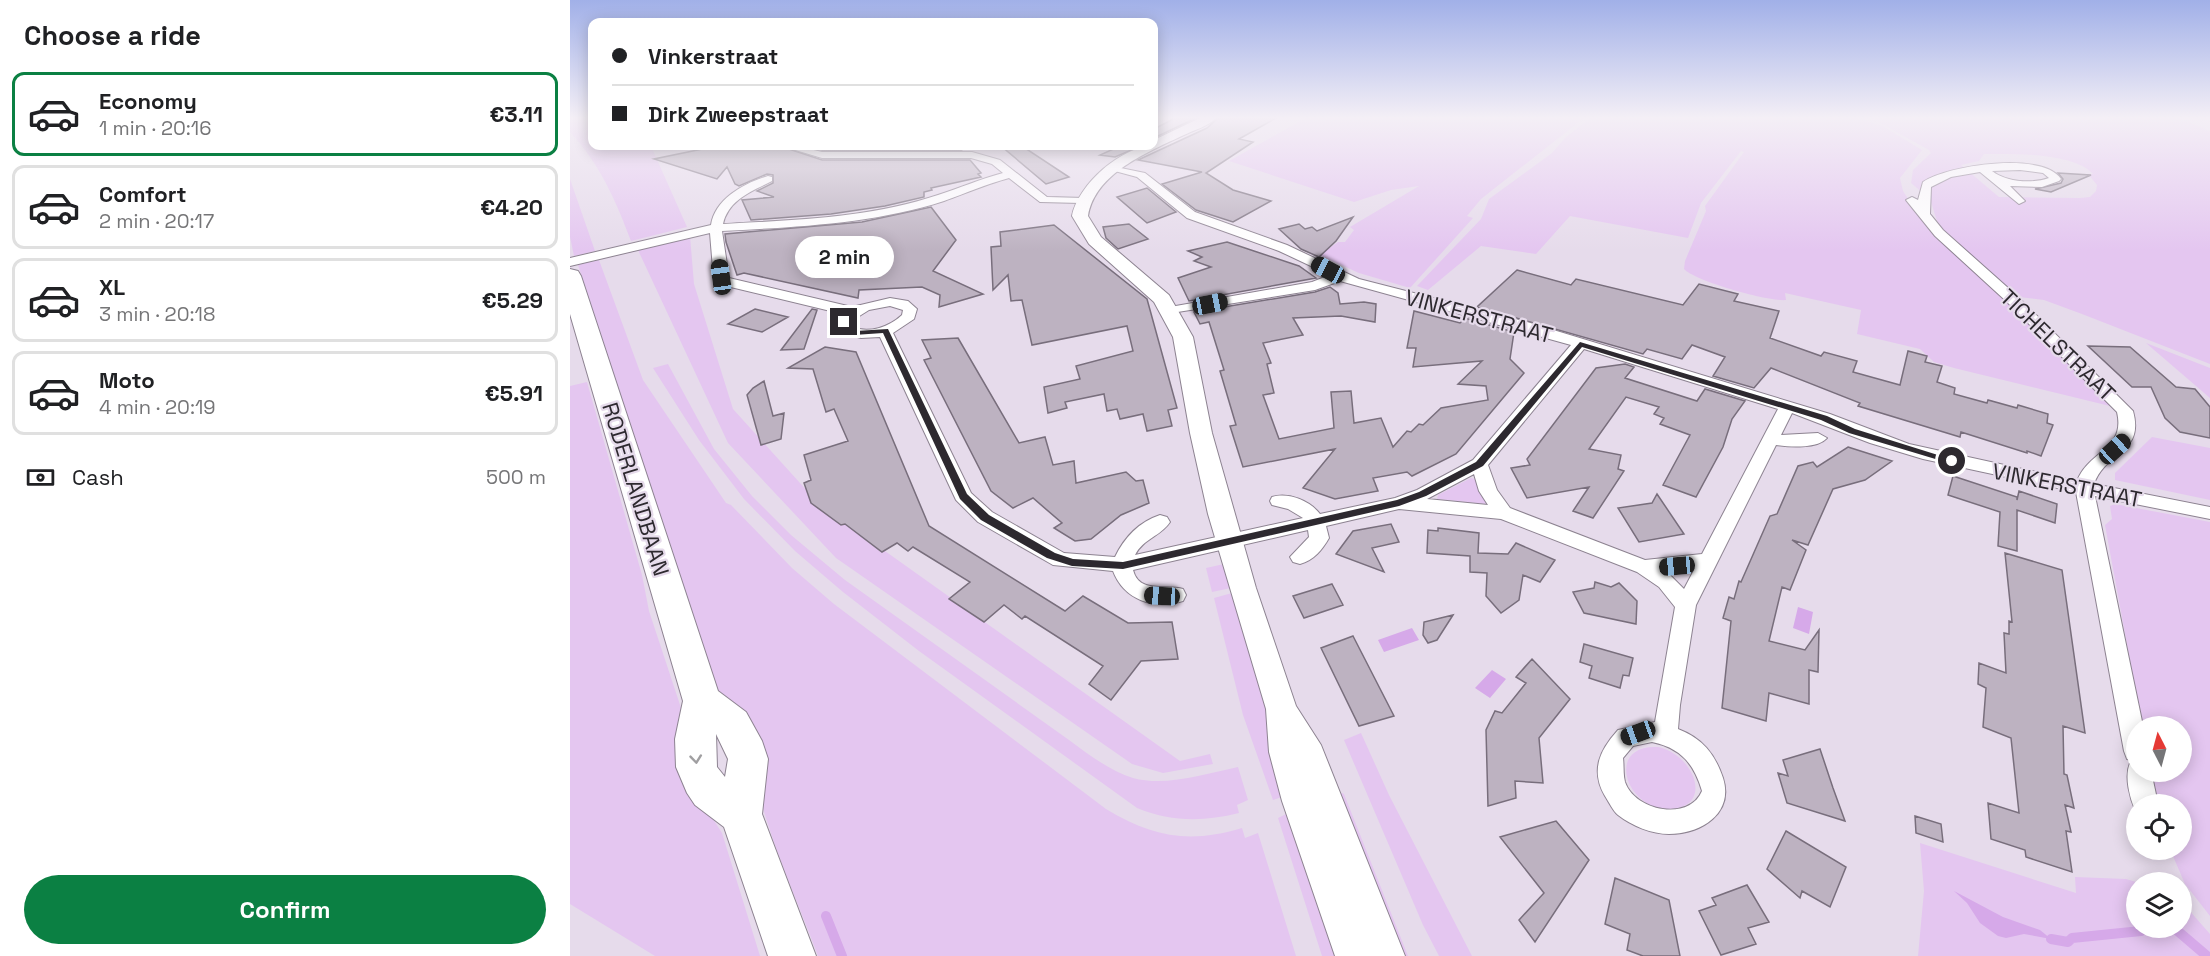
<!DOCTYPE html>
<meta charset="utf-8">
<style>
body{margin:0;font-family:"Space Grotesk",sans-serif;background:#f6f6f6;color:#202124;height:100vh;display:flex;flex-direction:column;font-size:22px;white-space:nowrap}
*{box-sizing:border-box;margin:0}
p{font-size:20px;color:#757577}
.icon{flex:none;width:33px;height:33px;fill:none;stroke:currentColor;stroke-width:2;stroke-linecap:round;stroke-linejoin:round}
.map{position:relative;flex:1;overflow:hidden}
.sheet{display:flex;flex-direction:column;background:#fff;width:570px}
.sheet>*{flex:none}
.top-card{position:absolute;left:18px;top:18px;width:570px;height:132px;border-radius:12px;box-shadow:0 3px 15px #0003;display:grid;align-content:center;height:132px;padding:0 24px;background:#fff}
.needle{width:39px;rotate:354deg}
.buttons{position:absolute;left:1556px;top:716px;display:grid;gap:12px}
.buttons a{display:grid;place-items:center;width:66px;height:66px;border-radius:50%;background:#fff;box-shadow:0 3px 15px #0003;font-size:30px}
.end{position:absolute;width:27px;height:27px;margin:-14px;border:8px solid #2d292f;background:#fff;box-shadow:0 0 0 3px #fff}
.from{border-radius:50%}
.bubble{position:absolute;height:42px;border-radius:21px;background:#fff;box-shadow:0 3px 15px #0003;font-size:20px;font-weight:600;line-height:42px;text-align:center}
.car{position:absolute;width:18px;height:36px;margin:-18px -9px;border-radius:8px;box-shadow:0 0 4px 2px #0007;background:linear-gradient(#222 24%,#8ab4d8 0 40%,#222 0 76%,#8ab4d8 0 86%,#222 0)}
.top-card b{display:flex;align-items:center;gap:21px;height:57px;font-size:22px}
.top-card b+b{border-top:2px solid #e0e0e0}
.top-card i{width:15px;height:15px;background:#202124}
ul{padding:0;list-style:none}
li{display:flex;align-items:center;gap:18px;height:84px;margin:0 12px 9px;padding:0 12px;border:3px solid #e0e0e0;border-radius:12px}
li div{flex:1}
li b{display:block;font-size:22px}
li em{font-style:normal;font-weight:600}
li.selected{border-color:#0b8043}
li>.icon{width:54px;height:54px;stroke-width:1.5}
h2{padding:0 24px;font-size:27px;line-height:72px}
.pay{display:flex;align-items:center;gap:15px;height:66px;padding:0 24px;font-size:22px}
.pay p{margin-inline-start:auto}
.cta{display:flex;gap:12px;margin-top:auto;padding:12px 24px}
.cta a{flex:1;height:69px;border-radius:36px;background:#0b8043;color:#fff;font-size:24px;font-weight:600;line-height:69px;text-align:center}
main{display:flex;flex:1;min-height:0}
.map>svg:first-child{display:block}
</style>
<main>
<section class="sheet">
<h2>Choose a ride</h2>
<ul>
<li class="selected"><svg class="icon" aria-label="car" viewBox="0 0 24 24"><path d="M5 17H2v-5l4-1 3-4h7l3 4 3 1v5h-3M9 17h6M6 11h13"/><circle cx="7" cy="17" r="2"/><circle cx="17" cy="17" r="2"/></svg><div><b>Economy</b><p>1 min · 20:16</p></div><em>€3.11</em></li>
<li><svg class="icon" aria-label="car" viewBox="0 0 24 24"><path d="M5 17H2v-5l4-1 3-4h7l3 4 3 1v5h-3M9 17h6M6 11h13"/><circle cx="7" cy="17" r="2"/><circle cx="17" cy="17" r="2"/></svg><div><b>Comfort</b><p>2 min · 20:17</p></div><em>€4.20</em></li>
<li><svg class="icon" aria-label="car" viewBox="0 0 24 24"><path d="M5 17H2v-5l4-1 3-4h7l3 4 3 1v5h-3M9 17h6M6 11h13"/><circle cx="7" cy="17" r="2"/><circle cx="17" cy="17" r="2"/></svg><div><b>XL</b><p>3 min · 20:18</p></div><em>€5.29</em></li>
<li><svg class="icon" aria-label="car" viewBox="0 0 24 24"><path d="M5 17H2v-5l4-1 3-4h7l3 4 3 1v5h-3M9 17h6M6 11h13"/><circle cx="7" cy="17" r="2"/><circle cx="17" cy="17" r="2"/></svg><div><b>Moto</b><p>4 min · 20:19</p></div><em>€5.91</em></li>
</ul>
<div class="pay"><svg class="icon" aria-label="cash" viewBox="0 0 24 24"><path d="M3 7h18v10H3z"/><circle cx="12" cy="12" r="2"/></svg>Cash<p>500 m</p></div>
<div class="cta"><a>Confirm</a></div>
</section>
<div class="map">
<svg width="1640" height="956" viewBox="0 0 1640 956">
<rect width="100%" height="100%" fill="#e6dbeb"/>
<path fill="#e4c6f0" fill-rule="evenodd" d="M0 118H22V146H81L117 227 61 241C46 201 30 164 0 132Z
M736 118H1014L911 199 897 216 903 218 840 288 789 273 749 255 768 242H775L784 230 780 227 849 186 821 190 784 202 659 161Z
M1020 118H1284L1311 125 1352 150 1330 178 1333 191 1348 214 1544 407 1384 368 1364 362 1350 349 1287 334 1291 310 1215 293 1216 300C1199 302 1125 281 1114 269L1115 261 1136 211 1135 206 1174 152 1171 151 1131 203 1118 238 1000 216 966 254 911 246 858 290 847 286 911 219 919 199 982 153 995 138Z
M1301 118H1609L1640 131V364L1512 314 1474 300 1449 297 1382 243 1368 224 1360 199 1341 183 1343 170 1361 153 1359 150ZM1414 154C1441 154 1504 152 1523 174H1518L1527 185 1526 191 1520 197 1510 198 1429 197 1391 165 1409 161Z
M0 179 25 251 4 256 0 237Z
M120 236 124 284 163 409 249 504 610 761 640 754 643 764 593 773 562 764 266 558 158 443 68 250Z
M29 260 73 380 156 503 161 505 222 568 264 604 536 809C583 837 619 844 672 828L675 838 688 833 726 956H248C231 910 210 864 196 818 182 774 171 728 146 689L8 265Z
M1576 343 1640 368V398Z
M98 364 144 449 182 496 221 535 275 580 499 740C518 754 540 771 563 778 596 787 634 774 668 767L678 800 667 805 669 813C633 822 601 822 567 808L349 651 273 592 225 551 174 499 129 440 83 368Z
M17 382 72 575 79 611 112 711 138 811 152 833 190 956H85L0 904V386Z
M1582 437 1640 448V500L1545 480V473Z
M901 478 905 479 916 504 867 499 868 495Z
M1545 504 1640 522V916L1615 884 1600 849H1611V804H1588L1580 771H1611V726H1572L1535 525 1542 519 1540 506Z
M654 564 661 588 642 592 636 568Z
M662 593 701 721 718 795 703 800 673 715 644 598Z
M791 733 819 795 902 956H869L853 925 774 740Z
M1088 747C1125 755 1144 807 1100 809 1056 811 1034 744 1088 747Z
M772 793 774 794 838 956H823L764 796Z
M722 811 776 956H752L708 818Z
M1350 843 1506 893 1505 877 1556 879 1566 882V927H1611V901L1640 934V956H1348L1354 891Z"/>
<path fill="#d6a9e9" d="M1228 607 1243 612 1239 634 1223 628Z
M842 628 849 640 814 652 808 640Z
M922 670 936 679 920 698 905 688Z
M1384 891 1433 917 1470 930 1481 939 1454 934 1436 938 1428 936 1410 923 1397 903Z"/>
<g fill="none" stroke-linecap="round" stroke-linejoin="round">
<path stroke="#d6a9e9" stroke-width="10" d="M256 916 272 956
M1603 927 1637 956
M1481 939 1498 942 1502 938 1571 931 1577 927"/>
</g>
<path fill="#bdb2c1" stroke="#786e7c" stroke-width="1.5" d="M605 118H626L584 138V129Z
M648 118H706L669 139 683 142 636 173 663 190 701 201 663 222 626 210 592 184 632 172 568 160 637 128Z
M147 146H210L252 160H400L411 173 408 174 411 177 361 188 362 190 354 192V197L315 206 261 214 181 220 172 200 204 197 187 191 203 183V175L197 174 169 186 165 184 157 167 147 179 84 159Z
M235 146H387L391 150H252Z
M431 146H452L499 177 476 184Z
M550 146H571L545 157 530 155Z
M1488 173 1521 175 1481 192 1465 189 1491 183 1493 179Z
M577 188 606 212 577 223 547 197Z
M361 207 386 240 363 271 413 294 369 307 370 295 352 287 289 290 288 298 174 273 167 275 156 242 155 234 292 222Z
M783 217 766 241 749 257 731 249 709 229 729 224 735 229 742 227 747 231Z
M559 224 578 239 548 249 536 238 533 227Z
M484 225 577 299 607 408 598 410 602 426 577 431 573 414 550 419 547 409 537 411 534 394 495 402 497 408 478 413 474 387 510 379 506 366 563 351 557 326 462 345 452 300 441 301 438 275 423 290 421 247 431 246 430 232Z
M657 242 729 266 746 278 619 301 608 278 641 267 624 261 632 257 618 251Z
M947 270 1001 285 1006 279 1113 305 1129 284 1168 294 1164 301 1209 311 1200 338 1251 356 1254 352 1287 361 1283 372 1330 385 1338 351 1357 356 1355 362 1372 366 1367 382 1385 388 1384 394 1417 403 1418 400 1447 408 1448 405 1478 414 1477 423 1483 425 1471 456 1457 451V453L1391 432 1390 437 1288 406 1290 403 1201 368 1184 388 1143 376 1155 357 1122 345 1112 359 1077 349 1073 354 907 307Z
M760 287 768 293 770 304 794 302 806 304 805 322 771 316 723 318 733 335 693 343 701 363 697 364 704 393 693 395 709 439 764 428 761 392 781 391 784 423 811 418 823 447 837 431 841 432 849 424 853 425 871 408 918 400 916 386 888 384 912 361 843 367 846 348H837L844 311 890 323 895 318 944 332 940 359 954 373 886 454 842 476 837 472 803 478 808 491 765 499 733 488 765 449 673 467 660 426 666 425 650 371 654 370 639 322 630 324 624 312 745 292Z
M185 309 218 317 192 332 158 324Z
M242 309 247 310 234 349 211 350Z
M388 338 449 443 475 437 483 465 504 461 506 483 556 472 566 481 573 480 579 503 551 515 521 539 505 541 484 528 492 523 463 498 443 508 421 491 354 360 361 358 352 340Z
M1518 346 1560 347 1606 387 1625 389 1640 407V438L1610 432 1595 418 1581 387H1562Z
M255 347 286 352 359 526 495 611 513 596 558 623 602 622 608 659 571 661 541 700 519 684 533 666 455 616 452 619 434 605 414 622 379 599 400 582 343 547 338 551 327 543 312 552 275 524 271 525 241 503 234 483 241 480 234 455 278 441 264 409 256 412 243 369 218 368Z
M1055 364 1064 367 1055 378 1127 401 1135 389 1175 401 1162 419 1153 447 1126 497 1093 485 1120 435 1090 424 1094 418 1084 414 1089 407 1056 397 1019 449 1051 455 1048 469 1054 471 1023 518 1003 511 1019 487 957 498 941 468 960 465 957 459 1026 368Z
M194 381 203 416 214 413 211 439 191 445 177 395 183 388Z
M1278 447 1322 461 1295 480 1263 489 1238 545 1222 540 1236 550 1220 590 1212 587 1199 641 1235 650 1249 630 1248 672 1239 670V704L1199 693 1196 721 1152 708 1161 621 1153 618 1159 597 1164 599 1169 581 1171 582 1200 516 1207 514 1228 466 1243 462 1247 467Z
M1383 476 1447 497V500L1449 491 1487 504 1485 523 1447 510V551L1428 546 1430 512 1378 495Z
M1087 494 1114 534 1069 542 1048 508 1082 503Z
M821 524 829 542 802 548 814 572 766 554 783 531Z
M868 528 909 533 908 553 938 554 946 543 985 560 970 582 953 575 949 600 931 613 916 596 917 573 900 572V556L857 553 858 530 868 531Z
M1435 553 1492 570 1515 733 1493 726 1494 774 1497 775 1504 808 1495 805 1501 832 1496 831 1502 872 1456 857 1455 850 1421 839 1418 803 1449 813 1441 738 1413 727 1416 688 1408 684 1409 663 1436 673 1434 633 1439 634V621L1442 622Z
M1025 582 1041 587 1049 583 1067 601 1066 624 1014 613 1003 592 1024 588Z
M762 584 773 605 734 618 723 596Z
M883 615 867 640 858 643 853 635 854 622Z
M783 636 824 716 789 726 751 648Z
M1014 644 1063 658 1059 676 1053 675 1050 688 1019 678 1022 666 1010 662Z
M962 659 1000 699 969 738 973 783 945 781 946 798 918 806 916 730 925 711 932 713 956 683 946 677Z
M1250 749 1263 788 1275 821 1217 803 1208 773 1218 776 1213 760Z
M1345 816 1371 824 1373 842 1346 833Z
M986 821 1019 860 965 942 949 920 974 893 930 837Z
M1216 831 1276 867 1260 907 1232 891 1230 898 1197 869Z
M1045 878 1099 900 1110 956H1073L1057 950 1060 934 1035 924Z
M1177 885 1199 922 1178 928 1186 944 1151 955 1129 911 1146 905 1142 898Z"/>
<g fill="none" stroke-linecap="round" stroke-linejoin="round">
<g stroke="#8d8391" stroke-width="2">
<path id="minor" d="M212 146H227L252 152H402L430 160 477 197 515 198V202L511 203 470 202 439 178C417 184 396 193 374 201 303 224 226 227 152 231L159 278 282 307 320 298 338 301 347 309 344 319 323 333 401 493 422 512 494 553 545 557C554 538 569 522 590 515L597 517 600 522C591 536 573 539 565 555L733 518 718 509 702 505 700 501 702 497C719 492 740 501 750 514L825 498 847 490 903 460 1001 345 770 281 745 290 595 314 593 311 600 307 742 282 760 275 709 251 617 218 567 177 541 170V166L575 173 625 212 717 245 789 279 957 322 1260 414 1339 444 1507 481C1519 450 1556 450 1547 412L1436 301 1365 236 1336 200 1342 197 1348 200 1353 182C1378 165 1473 151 1491 179L1489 181 1472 187 1440 186 1455 201 1449 204 1410 172 1381 177 1361 187 1360 214 1373 230 1446 295 1563 411C1575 454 1535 451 1524 484L1640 507V519L1525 496 1573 726H1566V771H1581L1588 804H1566V812C1560 799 1554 777 1560 763L1565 761 1557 759 1554 751 1506 492 1353 459 1300 443 1222 413 1211 435 1248 433 1257 438C1247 449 1220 447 1206 445L1126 605 1110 705 1108 729C1132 738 1145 754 1153 778 1164 813 1132 834 1099 834 1082 834 1062 826 1048 815 1043 811 1039 802 1035 796 1020 770 1030 750 1048 730L1085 722 1105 607 1089 587 1067 572 931 519 829 509 756 526 759 538C752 550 744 560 730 564L723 562 720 557 739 537 738 530 563 570C569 594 596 584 613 589L616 595 613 601C584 610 554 600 543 571L483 565 408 522 386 500 310 337 291 338 270 332 267 322 273 314 148 284 143 269 140 233 0 266V258L141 225C145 199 174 183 198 176L202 177V181C182 191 158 200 153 224 224 220 299 218 368 195 390 188 410 179 433 173L422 164 401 158H252ZM1450 170 1473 173 1479 178C1462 184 1436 182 1422 171ZM320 306 333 310 332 315C319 327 299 334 282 327L283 320 299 310ZM1014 349 1208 409 1132 554 1075 560 940 508 927 490 918 465ZM904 474 909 491 918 505 857 499ZM1124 570 1114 589 1097 572ZM1082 742C1111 748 1124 764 1132 791 1119 822 1065 811 1055 782 1053 775 1054 765 1053 758L1063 746Z"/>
</g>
<g stroke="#8d8391" stroke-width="2">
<path id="tertiary" d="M630 118H646C639 126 624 130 614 135 578 152 525 173 518 216L531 237 599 295 623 337 642 433 686 588 726 706 751 745 835 956H765L712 801 699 752 696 709 638 514 620 433 603 337 584 302 519 244 502 216C508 185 551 146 584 146V140Z"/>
</g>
<g stroke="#8d8391" stroke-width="2">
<path id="primary" d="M0 269 8 271 11 276 148 691 176 712 192 741 198 759 192 814 246 956H198L154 827 125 805 117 793 106 767 105 739 113 701 0 314ZM146 734 158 759 155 777 147 767Z"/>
</g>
<use href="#minor" fill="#fff" fill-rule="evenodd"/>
<use href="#tertiary" fill="#fff" fill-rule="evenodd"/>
<use href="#primary" fill="#fff" fill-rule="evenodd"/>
</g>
<defs><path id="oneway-chevron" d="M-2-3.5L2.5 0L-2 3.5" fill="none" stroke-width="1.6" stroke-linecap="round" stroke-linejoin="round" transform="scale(1.5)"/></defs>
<use stroke="#a09fa1" href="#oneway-chevron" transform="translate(126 759) rotate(84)"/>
<linearGradient id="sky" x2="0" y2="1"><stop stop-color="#a1b0e8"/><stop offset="0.47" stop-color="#f4eff6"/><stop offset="1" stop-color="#f4eff6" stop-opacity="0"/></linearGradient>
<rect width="1640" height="251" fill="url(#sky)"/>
<path fill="#2d292f" d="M274 320 278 322 279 328 285 331 318 329 397 494 419 515 485 553 503 559 553 562 827 500 849 492 906 462 1010 342 1257 416 1285 429 1387 461 1382 464 1279 433 1251 420 1012 347 913 466 856 496 829 506 553 569 502 566 477 558 411 520 390 499 313 333 284 335 271 329 270 322Z"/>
<g text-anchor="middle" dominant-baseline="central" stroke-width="4.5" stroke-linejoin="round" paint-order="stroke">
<g font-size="22" fill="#2d292f" stroke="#e6dbeb">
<text transform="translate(909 316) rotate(15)">VINKERSTRAAT</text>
<text transform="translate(1488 345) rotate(44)">TICHELSTRAAT</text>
<text transform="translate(1497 485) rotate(11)">VINKERSTRAAT</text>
<text transform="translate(66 489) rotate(73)">RODERLANDBAAN</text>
</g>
</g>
</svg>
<div class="buttons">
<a><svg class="needle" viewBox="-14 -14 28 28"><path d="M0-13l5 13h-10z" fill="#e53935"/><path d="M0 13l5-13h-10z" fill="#757577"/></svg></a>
<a><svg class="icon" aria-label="locate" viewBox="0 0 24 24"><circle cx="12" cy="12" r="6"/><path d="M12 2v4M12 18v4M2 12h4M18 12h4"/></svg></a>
<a><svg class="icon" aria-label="layers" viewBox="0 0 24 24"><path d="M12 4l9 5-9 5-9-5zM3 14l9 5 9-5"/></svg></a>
</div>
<i class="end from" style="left:1382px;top:461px"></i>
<i class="end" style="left:274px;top:322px"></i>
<div class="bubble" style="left:225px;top:236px;width:99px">2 min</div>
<i class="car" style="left:758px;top:270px;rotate:298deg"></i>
<i class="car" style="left:151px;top:277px;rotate:352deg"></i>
<i class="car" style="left:640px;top:304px;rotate:79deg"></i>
<i class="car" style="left:1545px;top:449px;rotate:48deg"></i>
<i class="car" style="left:1107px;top:566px;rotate:265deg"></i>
<i class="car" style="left:592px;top:596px;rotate:273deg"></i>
<i class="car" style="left:1068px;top:733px;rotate:250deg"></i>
<div class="top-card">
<b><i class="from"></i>Vinkerstraat</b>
<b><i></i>Dirk Zweepstraat</b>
</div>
</div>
</main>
